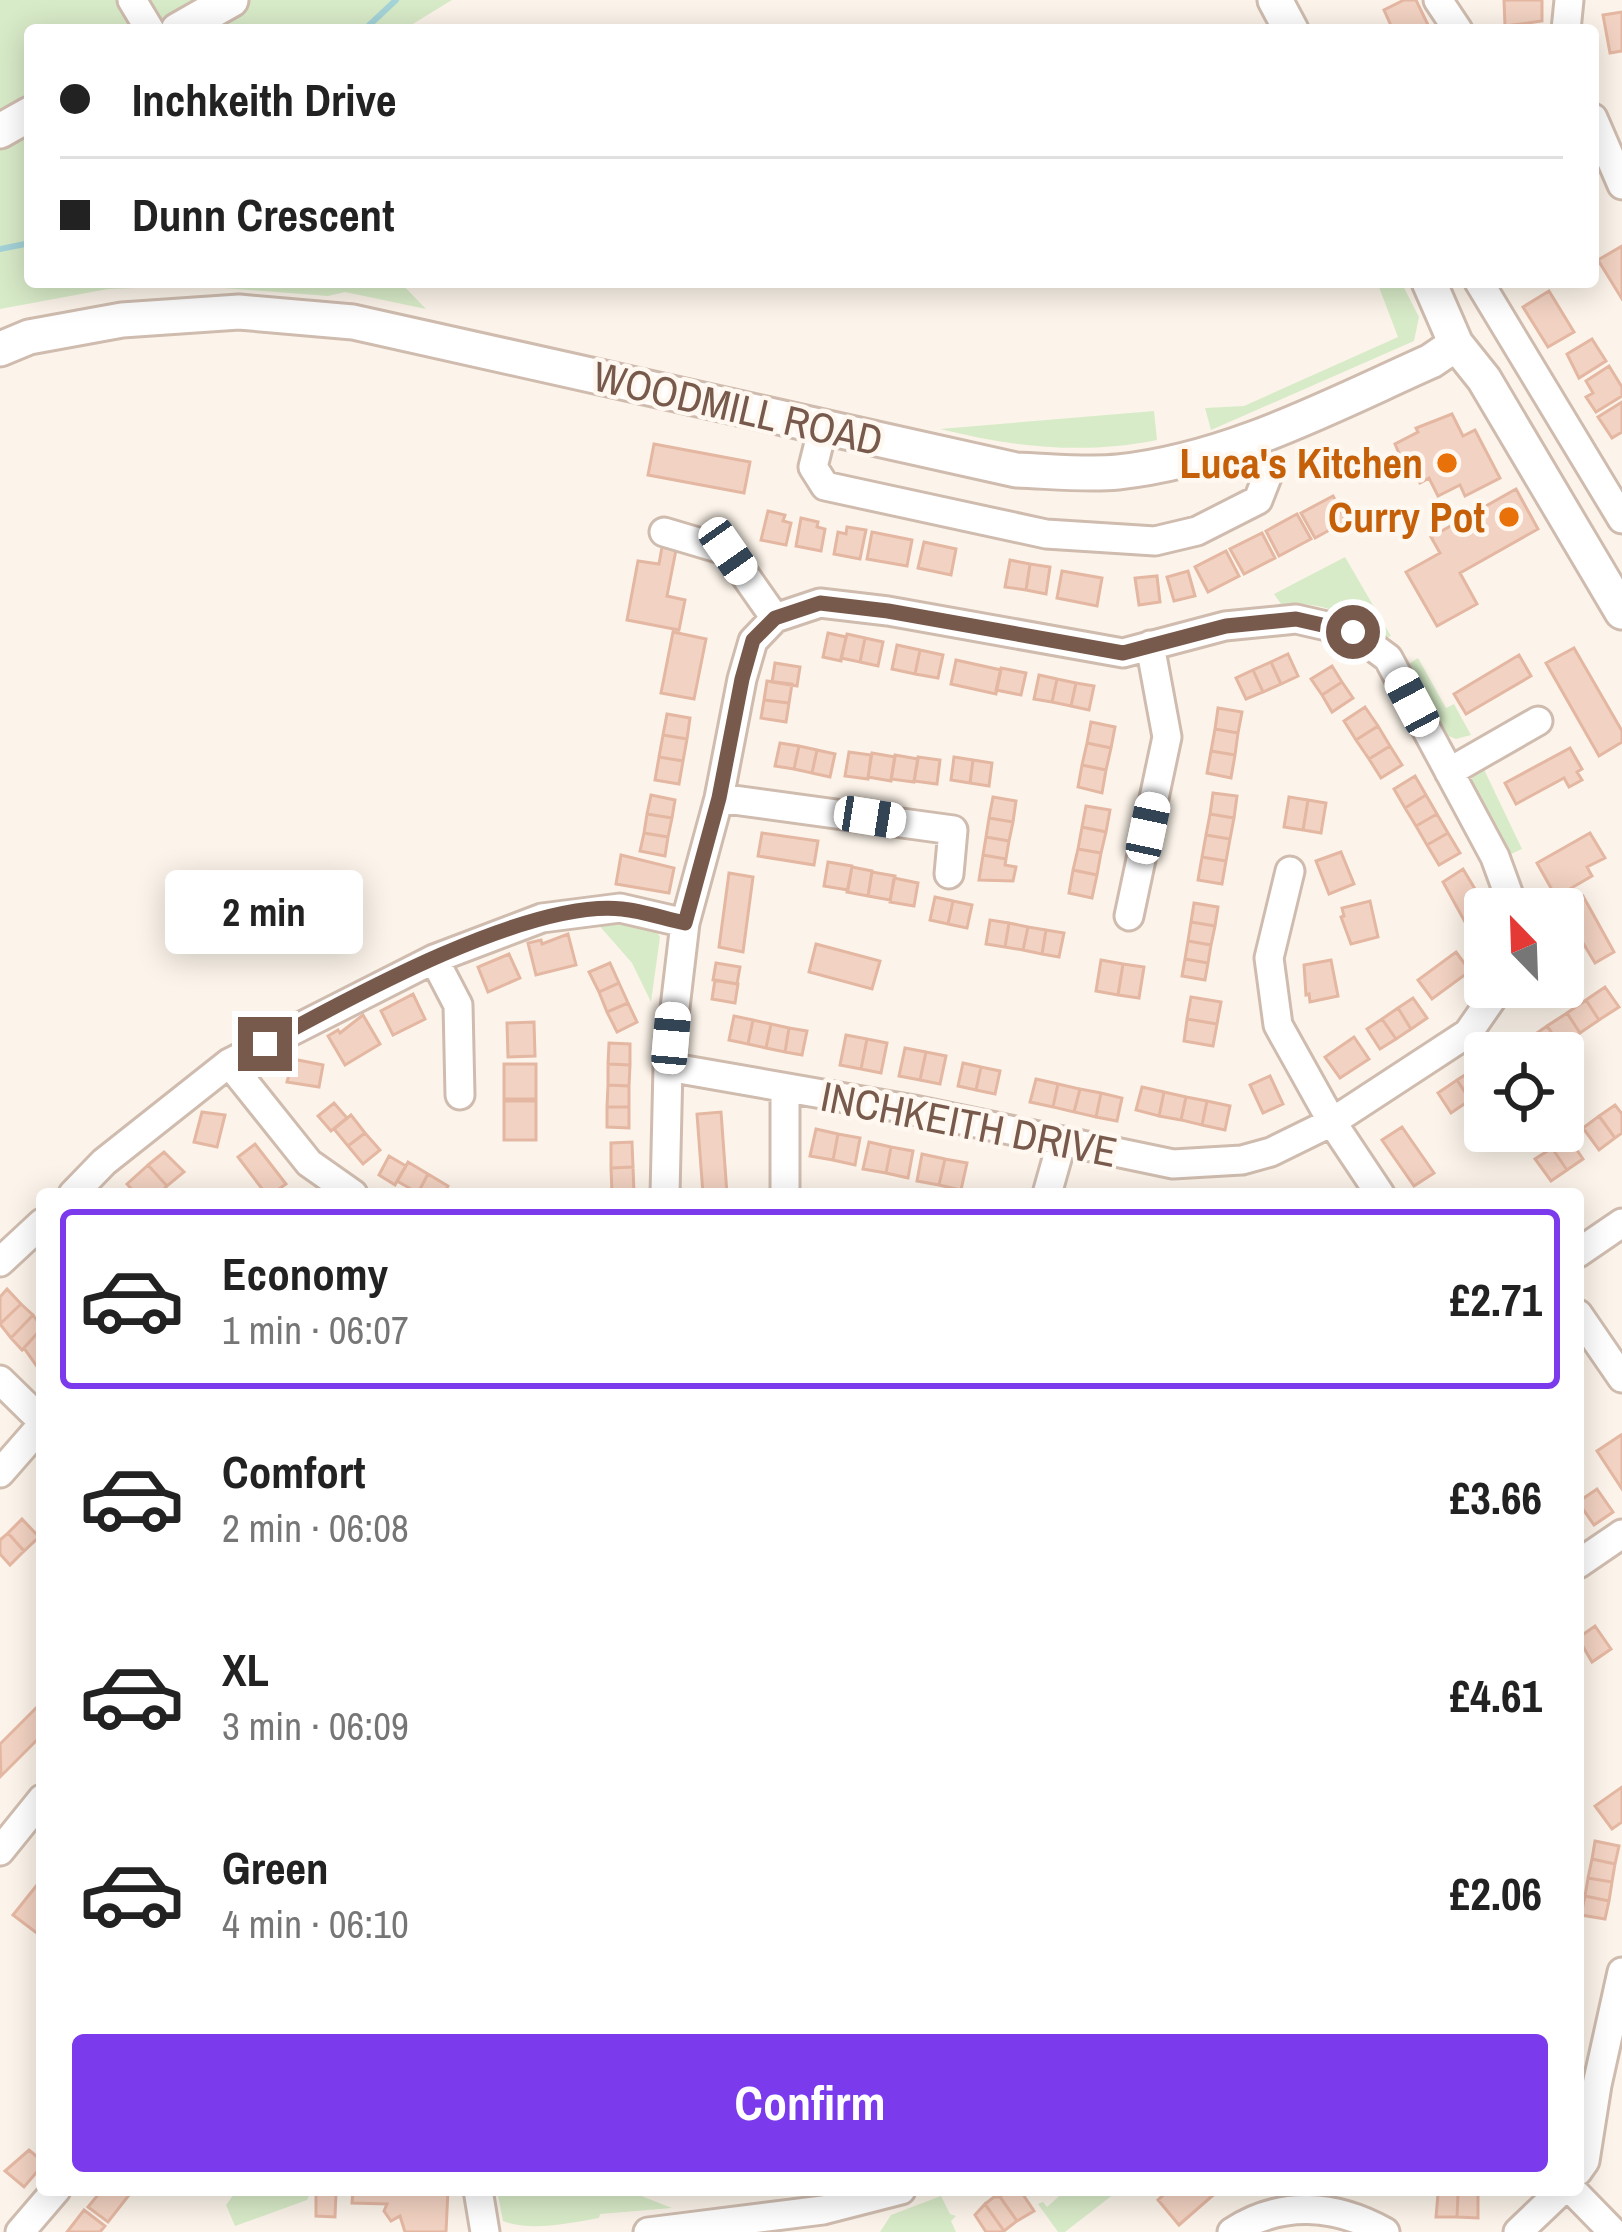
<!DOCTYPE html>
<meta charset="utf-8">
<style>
body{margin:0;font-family:"Archivo Narrow",sans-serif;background:#f6f6f6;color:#222;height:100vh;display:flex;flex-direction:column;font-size:45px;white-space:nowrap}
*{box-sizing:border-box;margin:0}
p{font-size:39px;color:#767676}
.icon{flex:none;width:66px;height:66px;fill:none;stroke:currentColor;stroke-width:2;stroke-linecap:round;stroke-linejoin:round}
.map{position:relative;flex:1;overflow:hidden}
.side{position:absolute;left:36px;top:1188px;width:1548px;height:1008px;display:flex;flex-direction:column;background:#fff;border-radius:12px;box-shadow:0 6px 30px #0003}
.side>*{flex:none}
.hud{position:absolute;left:24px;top:24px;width:1575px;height:264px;border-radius:12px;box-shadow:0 6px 30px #0003;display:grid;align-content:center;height:264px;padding:0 36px;background:#fff}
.needle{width:78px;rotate:337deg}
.controls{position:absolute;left:1464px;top:888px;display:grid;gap:24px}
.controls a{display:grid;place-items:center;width:120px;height:120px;border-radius:12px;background:#fff;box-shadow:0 6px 30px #0003;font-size:60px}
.end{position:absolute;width:54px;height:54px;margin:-27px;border:15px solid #785a4d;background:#fff;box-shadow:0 0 0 6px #fff}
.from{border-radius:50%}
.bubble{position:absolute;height:84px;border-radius:12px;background:#fff;box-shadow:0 6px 30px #0003;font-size:39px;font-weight:800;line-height:84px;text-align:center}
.car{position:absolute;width:36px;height:72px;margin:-36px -18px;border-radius:15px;box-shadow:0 0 9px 3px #0007;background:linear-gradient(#fff 24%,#345 0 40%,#fff 0 76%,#345 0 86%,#fff 0)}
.hud b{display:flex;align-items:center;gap:42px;height:114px;font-size:45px}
.hud b+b{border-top:3px solid #e0e0e0}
.hud i{width:30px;height:30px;background:#222}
ul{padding:21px 0 0;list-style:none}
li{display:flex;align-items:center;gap:36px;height:180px;margin:0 24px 18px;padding:0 12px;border:6px solid transparent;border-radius:12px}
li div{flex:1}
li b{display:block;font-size:45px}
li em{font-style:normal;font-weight:800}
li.selected{border-color:#7c3aed}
li>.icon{width:108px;height:108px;stroke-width:1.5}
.action{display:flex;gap:24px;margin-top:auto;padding:24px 36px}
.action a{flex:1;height:138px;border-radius:12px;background:#7c3aed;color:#fff;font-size:48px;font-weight:800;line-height:138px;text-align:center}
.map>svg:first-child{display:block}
</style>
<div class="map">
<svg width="1622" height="2232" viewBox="0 0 1622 2232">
<rect width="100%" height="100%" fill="#fcf4ea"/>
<path fill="#d8ebc8" d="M0 0H452L403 30H30V282H400L426 309 345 292 328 296 197 286 108 289 0 309Z
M1377 282H1401L1419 317 1414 341 1211 430 1205 408 1244 406 1398 337Z
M1154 411 1157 440C1083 455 1013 447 940 429Z
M1345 557 1391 636 1384 639C1353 615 1321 601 1281 604L1274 594Z
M1418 658 1446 708 1454 704 1471 735 1456 739 1441 733 1404 667Z
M1480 761 1522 849 1509 855 1471 786 1472 773Z
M613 918 655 929 660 937 651 1002 632 963 596 922Z
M237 2190H312L307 2200 235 2226 226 2205Z
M497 2190H626L672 2208 600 2214 599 2218C571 2223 528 2232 503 2221Z
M1066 2190H1119L1065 2232H1058L1038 2204 1043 2202 1047 2207Z
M941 2196 950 2214 956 2216 951 2221 956 2232H880L891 2215Z"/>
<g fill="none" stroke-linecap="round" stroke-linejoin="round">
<path stroke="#a4d3d8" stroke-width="6" d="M364 30 396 0
M0 249 30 243"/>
</g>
<path fill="#f2d2c2" stroke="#e4b7a2" stroke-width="3" d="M1404 0H1416L1429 27 1393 30 1384 10Z
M1504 0H1542V21L1505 26Z
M1622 12V51L1610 53 1603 15Z
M1622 246V299L1598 260Z
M1549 291 1574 332 1548 347 1523 307Z
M1592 339 1606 361 1579 378 1567 354Z
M1609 366 1622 387V396L1596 412 1586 397 1593 393 1586 381Z
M1622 402V432L1612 438 1598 417Z
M1452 414 1463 436 1475 430 1500 478 1465 496 1460 485 1438 496 1429 478 1420 483 1414 473 1407 472 1395 444 1418 432 1416 428Z
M654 444 750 462 744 493 648 475Z
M1516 489 1538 529 1460 573 1477 604 1437 626 1406 572 1440 553 1431 537Z
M1333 496 1346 521 1315 538 1301 513Z
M768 511 785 515 783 521 791 523 786 545 761 540Z
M1297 514 1311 539 1279 556 1266 531Z
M801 518 818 522 817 527 825 529 821 551 796 546Z
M847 527 866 530 860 559 834 554 838 532 846 534Z
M872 532 912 540 907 566 867 559Z
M1262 533 1275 558 1244 574 1230 549Z
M924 542 956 549 951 575 918 568Z
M662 547 676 550 667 596 685 600 679 630 627 620 638 561 659 564Z
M1226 551 1239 576 1208 592 1195 567Z
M1010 560 1030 564 1026 590 1005 587Z
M1030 564 1050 567 1046 594 1026 590Z
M1062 571 1102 578 1097 606 1057 598Z
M1188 571 1195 596 1174 601 1167 577Z
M1157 576 1160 602 1139 605 1135 578Z
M673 632 706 639 694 699 661 693Z
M828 633 846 637 841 661 823 657Z
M847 634 865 638 860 662 841 658Z
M865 638 883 642 878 666 860 662Z
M897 645 920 650 915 674 892 669Z
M1574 648 1622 731V742L1599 756 1546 663Z
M920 650 943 655 938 678 915 674Z
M1288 654 1298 676 1281 684 1271 662Z
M1519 655 1531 676 1466 714 1454 694Z
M956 660 1001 670 996 694 951 684Z
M1271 662 1281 684 1263 692 1253 670Z
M775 663 800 667 797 686 772 682Z
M1332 666 1342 682 1322 695 1311 679Z
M1001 668 1026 673 1021 695 996 690Z
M1253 670 1263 692 1246 699 1236 678Z
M1039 675 1057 679 1052 702 1034 699Z
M1057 679 1076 683 1071 706 1052 702Z
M767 681 792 684 789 703 764 700Z
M1342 682 1353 698 1332 712 1322 695Z
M1076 683 1094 686 1089 710 1071 706Z
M764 700 789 703 786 722 761 718Z
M1365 707 1378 726 1356 740 1344 721Z
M1218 708 1242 712 1238 733 1215 729Z
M667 714 690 718 687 739 663 735Z
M1091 722 1115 727 1111 748 1087 743Z
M1378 726 1390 746 1369 759 1356 740Z
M1215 729 1238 733 1235 755 1211 751Z
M663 735 687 739 683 761 659 757Z
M780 743 799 746 794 769 775 766Z
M1087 743 1111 748 1106 770 1082 765Z
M799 746 817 750 812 773 794 769Z
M1390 746 1402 765 1381 778 1369 759Z
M1570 748 1582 769 1577 772 1582 780 1569 787 1564 778 1516 804 1505 783Z
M817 750 835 754 830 777 812 773Z
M1211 751 1235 755 1231 778 1207 773Z
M849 752 871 755 868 779 845 776Z
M872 753 895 757 891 781 868 777Z
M895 755 918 759 914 782 891 779Z
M659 757 683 761 679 784 655 780Z
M918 757 940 760 937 784 914 781Z
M954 757 973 760 970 783 951 780Z
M973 760 992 763 989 786 970 783Z
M1082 765 1106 770 1102 793 1078 787Z
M1415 776 1426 795 1405 808 1394 789Z
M1213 793 1237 796 1234 818 1210 814Z
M651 795 675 800 672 818 647 814Z
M1426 795 1437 814 1416 826 1405 808Z
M993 797 1016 801 1013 822 989 818Z
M1289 797 1308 800 1303 830 1284 827Z
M1308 800 1326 803 1321 833 1303 830Z
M1086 806 1110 810 1106 832 1082 827Z
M647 814 672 818 668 837 644 833Z
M1210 814 1234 818 1230 839 1206 835Z
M1437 814 1448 833 1427 845 1416 826Z
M989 818 1013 822 1009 841 986 837Z
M1082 827 1106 832 1101 853 1078 849Z
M644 833 668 837 665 856 640 851Z
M762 833 818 841 814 865 758 856Z
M1448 833 1460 853 1439 865 1427 845Z
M1590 833 1605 858 1587 867 1592 876 1556 897 1537 863Z
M1206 835 1230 839 1226 861 1202 857Z
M986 837 1009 841 1006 859 983 855Z
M1078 849 1101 853 1097 875 1073 870Z
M1341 852 1354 884 1329 894 1316 861Z
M621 855 674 868 669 893 616 884Z
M983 855 1006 859 1005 865 1016 867 1013 881 979 880Z
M1202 857 1226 861 1222 884 1198 880Z
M828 862 852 866 848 890 824 886Z
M852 867 872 871 868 896 847 892Z
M1463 869 1487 909 1485 937 1476 942 1443 882Z
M1073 870 1097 875 1092 898 1069 893Z
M872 872 895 876 890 900 868 896Z
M729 873 753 877 743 952 719 947Z
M894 878 918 883 914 906 890 902Z
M1583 896 1614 952 1595 963 1562 908Z
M935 897 953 901 948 924 930 920Z
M953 901 972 905 967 928 948 924Z
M1370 901 1378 937 1351 944 1341 917 1344 916 1342 908Z
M1194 903 1218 907 1215 926 1191 922Z
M990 920 1009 923 1005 947 986 944Z
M1191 922 1215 926 1211 945 1188 941Z
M1009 923 1028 927 1023 950 1005 947Z
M1028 927 1046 930 1042 954 1023 950Z
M1046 930 1064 933 1059 957 1042 954Z
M568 934 576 965 536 975 528 943 541 940 542 944Z
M1188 941 1211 945 1208 963 1185 959Z
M816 944 880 961 872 989 809 972Z
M1456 952 1470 971 1432 999 1418 980Z
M509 954 520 978 488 992 478 967Z
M1185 959 1208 963 1205 980 1182 976Z
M1101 960 1123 964 1118 995 1096 991Z
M1331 960 1338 996 1310 1002 1309 994 1306 995 1304 965Z
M610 963 619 983 599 992 589 972Z
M716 963 740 967 737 984 713 980Z
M1123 964 1144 967 1139 998 1118 995Z
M715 980 738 984 735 1003 712 999Z
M619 983 628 1003 607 1012 599 992Z
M1605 987 1619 1007 1599 1020 1586 1000Z
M413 994 425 1019 393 1035 381 1011Z
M1191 997 1221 1002 1217 1024 1187 1019Z
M1413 998 1427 1018 1411 1029 1398 1008Z
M1586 1000 1599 1020 1580 1033 1567 1013Z
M628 1003 637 1022 617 1032 607 1012Z
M1398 1008 1411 1029 1396 1039 1382 1019Z
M1567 1013 1580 1033 1561 1046 1547 1026Z
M363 1015 380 1044 345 1065 328 1036 338 1030 340 1033Z
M734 1016 753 1020 748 1044 729 1040Z
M1187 1019 1217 1024 1213 1046 1184 1041Z
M1382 1019 1396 1039 1380 1049 1367 1029Z
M753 1020 771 1024 766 1048 748 1044Z
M534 1022 535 1056 508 1057 507 1023Z
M771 1024 789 1028 785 1052 766 1048Z
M1547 1026 1561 1046 1551 1053H1538L1528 1039Z
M789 1028 807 1031 802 1055 785 1052Z
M846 1035 867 1039 861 1069 840 1065Z
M1354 1037 1369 1059 1340 1078 1325 1057Z
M867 1039 887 1043 881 1073 861 1069Z
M609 1043 630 1044V1065L608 1064Z
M905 1048 926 1052 920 1080 899 1076Z
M926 1052 946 1056 940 1084 920 1080Z
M293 1059 323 1065 319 1087 287 1082Z
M963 1063 981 1067 976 1090 958 1086Z
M504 1064H536V1099H504Z
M608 1064 630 1065 629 1086 608 1085Z
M981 1067 1000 1071 995 1094 976 1090Z
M1476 1068 1485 1082V1090L1470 1100 1457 1080Z
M1270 1076 1283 1104 1263 1113 1250 1085Z
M1036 1079 1058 1084 1053 1107 1030 1102Z
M1457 1080 1470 1100 1451 1113 1438 1093Z
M1058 1084 1080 1089 1074 1112 1053 1107Z
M608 1085 629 1086V1107H607Z
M1142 1087 1164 1092 1159 1116 1136 1110Z
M1080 1089 1101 1093 1096 1117 1074 1112Z
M1164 1092 1186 1097 1181 1120 1159 1116Z
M1101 1093 1122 1098 1117 1121 1096 1117Z
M1186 1097 1207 1101 1202 1125 1181 1120Z
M504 1101H536V1140H504Z
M1207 1101 1230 1106 1225 1130 1202 1125Z
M334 1103 347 1118 331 1131 318 1116Z
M1615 1105 1622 1114V1133L1615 1138 1599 1116Z
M607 1107H629V1128L607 1127Z
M202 1112 225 1115 217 1147 194 1142Z
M721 1112 727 1194H703L697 1114Z
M351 1115 365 1133 348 1146 334 1129Z
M1599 1116 1615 1138 1599 1150 1583 1128Z
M1402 1127 1434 1173 1414 1186 1382 1140Z
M816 1129 838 1134 833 1160 810 1156Z
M365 1133 380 1150 363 1164 348 1146Z
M838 1134 860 1138 855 1165 833 1160Z
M1568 1137 1583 1159 1567 1170 1552 1148Z
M632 1142 633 1167 611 1168V1143Z
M869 1142 891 1147 886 1173 863 1169Z
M255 1144 286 1184 272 1194H266L238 1157Z
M891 1147 913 1151 908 1178 886 1173Z
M1552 1148 1567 1170 1551 1181 1535 1159Z
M164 1152 184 1172 167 1186 148 1165Z
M922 1154 945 1159 939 1185 917 1181Z
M389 1156 406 1166 395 1185 379 1175Z
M945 1159 967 1163 961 1190 939 1185Z
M408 1162 428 1174 418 1193 397 1181Z
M148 1165 167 1186 159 1194H136L127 1184Z
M633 1167 634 1193H612L611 1168Z
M428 1174 448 1186 444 1194 418 1193Z
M7 1289 21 1304 0 1324V1297Z
M21 1304 33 1315 11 1338 0 1324Z
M33 1315 42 1328 22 1350 11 1338Z
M42 1328V1358L36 1365 24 1348Z
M1621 1435 1622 1437V1489L1597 1451Z
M1597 1489 1613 1512 1594 1525 1578 1502Z
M22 1519 39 1537 24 1551 8 1533Z
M8 1533 24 1551 10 1565 0 1554V1540Z
M1595 1626 1611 1649 1592 1662 1578 1638Z
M42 1702V1735L1 1776 0 1744Z
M1622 1787V1822L1612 1829 1595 1806Z
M1595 1841 1619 1846 1615 1864 1592 1859Z
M1592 1859 1615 1864 1612 1882 1588 1878Z
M1588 1878 1612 1882 1609 1901 1585 1896Z
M41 1880 42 1929 38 1934 13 1915Z
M1585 1896 1609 1901 1605 1919 1581 1915Z
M29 2150 42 2161V2166L24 2187 5 2171Z
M102 2190H133L108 2222 88 2207Z
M353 2190H448L446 2232H405L400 2216 391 2221 384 2211 387 2204 352 2203Z
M1007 2190H1020L1034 2211 1017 2221 1000 2197Z
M1169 2190H1219L1179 2225 1158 2200Z
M316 2193H336L335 2217 316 2216Z
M1438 2194H1458L1457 2217H1436Z
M1458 2194H1478V2218L1457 2217Z
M994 2197H1000L1017 2221 1004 2231 985 2204Z
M985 2204 1004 2231 1003 2232H986L975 2215Z
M84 2210 105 2226 100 2232H67Z"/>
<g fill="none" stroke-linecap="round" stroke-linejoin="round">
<g stroke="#cfbcaf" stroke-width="33">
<path id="minor" d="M132 0 150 30
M1438 0 1458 30
M1566 30 1569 0
M1593 118 1622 185
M1479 282 1622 519
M823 427 813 467 825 486 1046 534 1155 541 1197 531 1258 500 1267 477 1250 442
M664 532 728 551 775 618
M1449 772 1538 721
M719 798 953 830 949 874
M1290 871 1269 958 1278 1025 1332 1122 1380 1194
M1129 916 1167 737 1150 645
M434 959 458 1005 460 1095
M229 1063 309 1163 353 1194
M668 1067 914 1110 1173 1164 1242 1160 1271 1152 1332 1122 1468 1033 1500 987
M73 1194 104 1162 229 1063 434 959 542 918 620 908 685 923
M665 1194 668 1067 685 923 719 798 742 679 753 641 775 618 820 603 888 611 1123 653 1225 626 1296 619 1353 632 1388 658 1495 857 1514 909
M785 1194V1088
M1047 1194 1062 1141
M1578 1253 1622 1223
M0 1262 42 1223
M1578 1314 1622 1378
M0 1380 42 1421
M0 1473 42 1425
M1578 1564 1622 1534
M0 1851 42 1799
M1578 2171 1585 2161 1597 2085 1622 1972
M478 2190 485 2232
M1572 2190 1613 2232
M20 2232 56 2190
M648 2232 823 2210 901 2190
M1232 2232C1281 2200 1335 2204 1385 2232
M1518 2232 1562 2190"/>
</g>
<g stroke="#cfbcaf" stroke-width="39">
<path id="tertiary" d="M1275 0 1291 30
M178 30 231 0
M0 131 30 114
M1429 282 1456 344 1484 379 1622 612
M0 349 29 337 122 320 239 312 353 322 1016 470C1049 471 1085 475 1118 472 1230 460 1330 406 1431 361L1456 344"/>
</g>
<use href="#minor" stroke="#fff" stroke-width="27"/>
<use href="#tertiary" stroke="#fff" stroke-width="33"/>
</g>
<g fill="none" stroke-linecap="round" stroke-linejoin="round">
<path stroke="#785a4d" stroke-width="15" d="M265 1044C349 998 528 899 622 909 643 911 665 919 685 923L719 798 742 679 753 640 775 618 820 603 888 611 1123 653 1226 626 1296 619 1353 632"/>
</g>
<g fill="#e8710a" stroke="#fff8f1" stroke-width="4.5">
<circle cx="1447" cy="463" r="12"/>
<circle cx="1509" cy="517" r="12"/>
</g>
<g text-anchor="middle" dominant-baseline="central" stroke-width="9" stroke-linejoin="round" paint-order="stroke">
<g font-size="42" fill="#785a4d" stroke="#fff8f1">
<text transform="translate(738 408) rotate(13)">WOODMILL ROAD</text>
<text transform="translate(969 1124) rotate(11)">INCHKEITH DRIVE</text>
</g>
<g font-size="42" font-weight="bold" fill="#c56008" stroke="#fff8f1" text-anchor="end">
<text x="1423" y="463">Luca's Kitchen</text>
<text x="1485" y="517">Curry Pot</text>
</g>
</g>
</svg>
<div class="controls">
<a><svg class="needle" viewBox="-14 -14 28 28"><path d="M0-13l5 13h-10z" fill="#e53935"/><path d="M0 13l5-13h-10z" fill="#767676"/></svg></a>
<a><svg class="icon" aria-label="locate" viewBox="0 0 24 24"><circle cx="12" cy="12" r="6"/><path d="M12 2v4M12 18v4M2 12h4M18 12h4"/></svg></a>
</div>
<i class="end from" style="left:1353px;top:632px"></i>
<i class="end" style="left:265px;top:1044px"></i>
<div class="bubble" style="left:165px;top:870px;width:198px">2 min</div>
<i class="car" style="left:728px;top:551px;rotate:145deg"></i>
<i class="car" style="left:1412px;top:702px;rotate:332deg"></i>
<i class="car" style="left:870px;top:817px;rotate:99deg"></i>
<i class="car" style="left:1148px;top:828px;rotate:12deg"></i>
<i class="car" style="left:671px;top:1038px;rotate:5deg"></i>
<div class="hud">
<b><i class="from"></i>Inchkeith Drive</b>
<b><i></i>Dunn Crescent</b>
</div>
<section class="side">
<ul>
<li class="selected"><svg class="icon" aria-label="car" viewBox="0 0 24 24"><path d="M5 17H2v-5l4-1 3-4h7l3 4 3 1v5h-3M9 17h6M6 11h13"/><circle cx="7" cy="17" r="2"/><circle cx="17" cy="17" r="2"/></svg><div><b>Economy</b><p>1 min · 06:07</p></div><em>£2.71</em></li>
<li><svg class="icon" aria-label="car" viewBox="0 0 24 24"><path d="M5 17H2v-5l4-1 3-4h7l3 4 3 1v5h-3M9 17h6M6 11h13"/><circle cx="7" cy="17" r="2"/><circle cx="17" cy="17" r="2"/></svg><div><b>Comfort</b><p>2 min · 06:08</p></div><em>£3.66</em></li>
<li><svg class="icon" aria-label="car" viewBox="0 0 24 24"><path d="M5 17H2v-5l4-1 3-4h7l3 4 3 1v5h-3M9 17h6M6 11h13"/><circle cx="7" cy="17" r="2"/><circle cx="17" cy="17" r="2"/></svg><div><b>XL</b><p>3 min · 06:09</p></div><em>£4.61</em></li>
<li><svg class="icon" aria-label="car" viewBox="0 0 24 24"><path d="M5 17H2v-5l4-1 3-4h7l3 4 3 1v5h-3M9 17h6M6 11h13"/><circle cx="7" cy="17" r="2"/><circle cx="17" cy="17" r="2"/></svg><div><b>Green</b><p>4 min · 06:10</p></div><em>£2.06</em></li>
</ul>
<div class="action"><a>Confirm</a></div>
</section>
</div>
